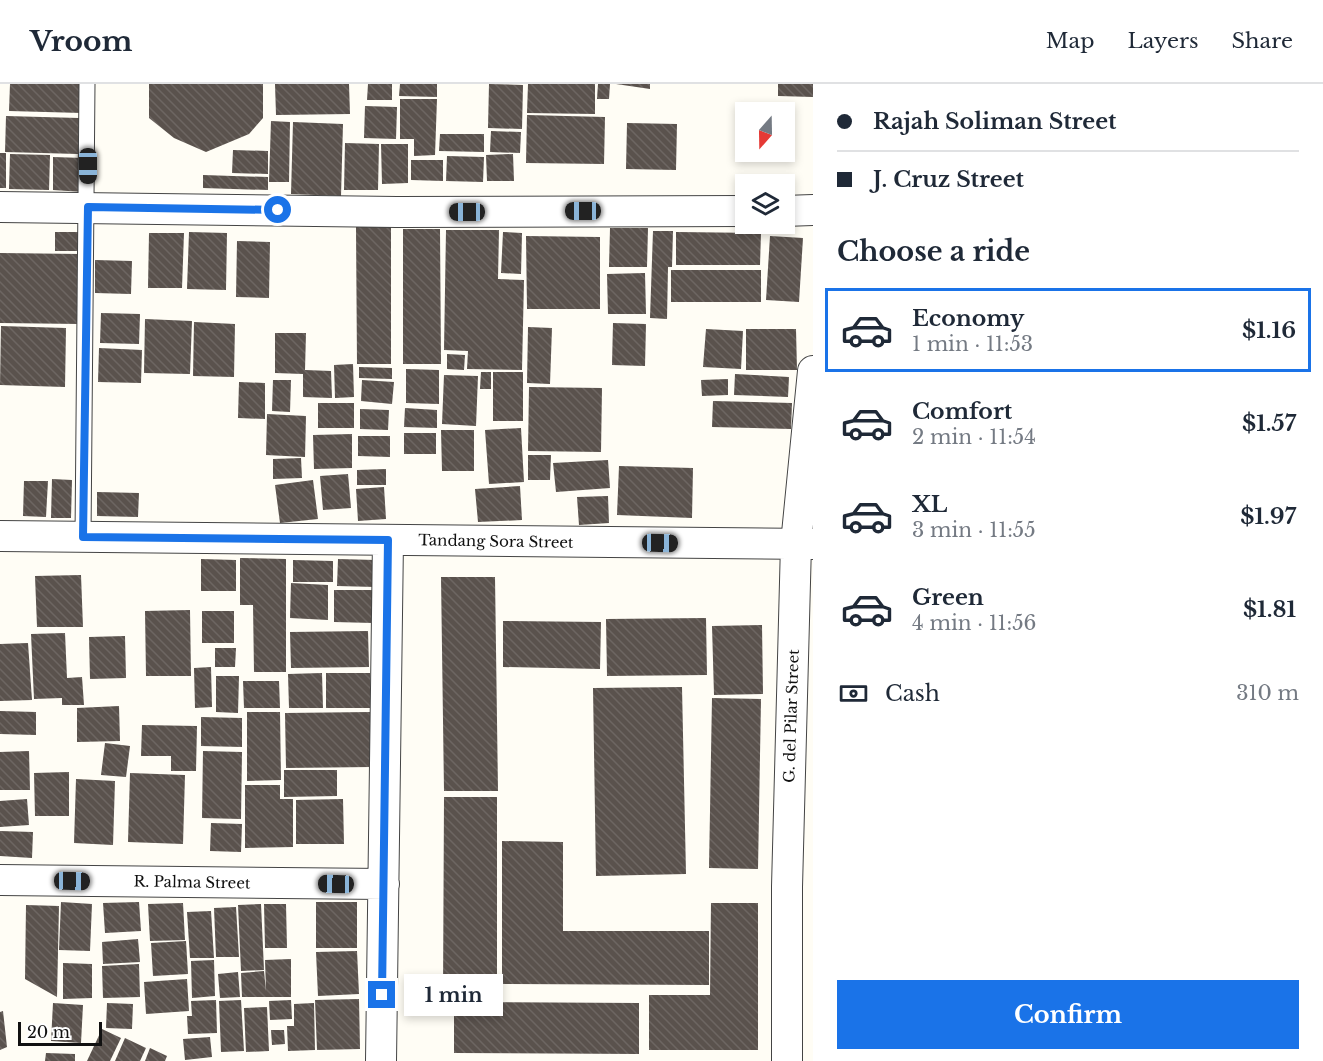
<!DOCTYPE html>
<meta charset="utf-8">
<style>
body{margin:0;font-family:"Libre Baskerville",serif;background:#f2f2f3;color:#1f2937;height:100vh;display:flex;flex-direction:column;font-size:22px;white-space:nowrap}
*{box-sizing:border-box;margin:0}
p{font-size:20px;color:#747a83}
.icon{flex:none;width:33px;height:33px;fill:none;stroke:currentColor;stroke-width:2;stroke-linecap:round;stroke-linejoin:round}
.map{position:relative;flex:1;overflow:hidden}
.panel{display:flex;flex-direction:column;background:#fff;width:510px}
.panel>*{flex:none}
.hud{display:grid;align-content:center;height:132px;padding:0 24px;background:#fff}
.needle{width:39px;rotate:200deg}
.tools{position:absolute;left:735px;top:18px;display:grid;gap:12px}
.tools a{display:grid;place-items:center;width:60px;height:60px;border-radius:0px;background:#fff;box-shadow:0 3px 9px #0003;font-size:30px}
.scale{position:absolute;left:18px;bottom:15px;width:84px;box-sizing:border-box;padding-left:6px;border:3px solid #111;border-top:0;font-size:16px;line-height:21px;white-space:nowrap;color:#111;-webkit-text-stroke:4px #fff;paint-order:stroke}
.end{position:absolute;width:27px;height:27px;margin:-14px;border:8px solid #1a73e8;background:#fff;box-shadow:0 0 0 3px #fff}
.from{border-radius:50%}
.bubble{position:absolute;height:42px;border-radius:0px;background:#fff;box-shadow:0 3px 9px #0003;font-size:20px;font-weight:700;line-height:42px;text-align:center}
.car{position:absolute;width:18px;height:36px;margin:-18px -9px;border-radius:8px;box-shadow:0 0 4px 2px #0007;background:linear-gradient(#222 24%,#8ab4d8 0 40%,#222 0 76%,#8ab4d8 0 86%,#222 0)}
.hud b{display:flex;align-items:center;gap:21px;height:57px;font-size:22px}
.hud b+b{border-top:2px solid #e0e1e3}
.hud i{width:15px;height:15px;background:#1f2937}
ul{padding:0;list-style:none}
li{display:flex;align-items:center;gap:18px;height:84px;margin:0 12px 9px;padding:0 12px;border:3px solid transparent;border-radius:0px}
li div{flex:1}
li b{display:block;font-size:22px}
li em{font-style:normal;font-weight:700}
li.active{border-color:#1a73e8}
li>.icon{width:54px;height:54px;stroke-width:1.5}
h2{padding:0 24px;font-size:27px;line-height:72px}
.pay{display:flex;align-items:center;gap:15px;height:66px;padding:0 24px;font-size:22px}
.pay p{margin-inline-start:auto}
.action{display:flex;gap:12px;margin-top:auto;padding:12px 24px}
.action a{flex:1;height:69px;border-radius:0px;background:#1a73e8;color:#fff;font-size:24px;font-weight:700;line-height:69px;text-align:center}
header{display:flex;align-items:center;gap:36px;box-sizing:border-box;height:84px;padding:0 30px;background:#fff;border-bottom:2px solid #e0e1e3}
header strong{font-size:28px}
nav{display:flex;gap:33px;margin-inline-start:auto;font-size:21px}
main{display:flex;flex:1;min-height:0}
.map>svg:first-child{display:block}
</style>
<header>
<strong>Vroom</strong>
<nav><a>Map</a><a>Layers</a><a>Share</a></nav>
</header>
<main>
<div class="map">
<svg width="813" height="977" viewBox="0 0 813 977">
<defs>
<pattern id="building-back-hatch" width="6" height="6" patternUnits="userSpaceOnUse" patternTransform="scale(1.5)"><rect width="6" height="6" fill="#5a524d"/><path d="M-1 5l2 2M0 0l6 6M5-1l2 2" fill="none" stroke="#6d6662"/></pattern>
</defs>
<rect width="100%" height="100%" fill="#fffdf5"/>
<path fill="url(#building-back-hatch)" d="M10 0H83L82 29 9 27Z
M149 0H263V34L249 50 206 68 174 54 149 34Z
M275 0H349L350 30 276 31Z
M368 0H392V16H367Z
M400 0H437V13L399 12Z
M489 0 523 1 522 45 488 44Z
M528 0H595V30L527 29Z
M598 0H610L609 15H597Z
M616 0H650V5Z
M778 0H813V13L778 12Z
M400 15H437L435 71 414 72V55H400Z
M365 22 397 23 396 55 364 54Z
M527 31 605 33 604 80 526 79Z
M6 32 79 34 78 70 5 68Z
M271 37 290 38 289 98H269Z
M293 38 343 40 341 112 291 110Z
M627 39 677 40 676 86 626 85Z
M491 47 521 48 520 69 490 68Z
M440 50H484V68L439 67Z
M345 59 379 60 378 106H344Z
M381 60H408V99L382 100Z
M233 66 268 67V90L232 89Z
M0 69H6V104H0Z
M10 70 50 71 49 106 9 105Z
M513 70 514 97H487L486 71Z
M447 72 484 73 483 98 446 97Z
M53 73 84 74 83 108 53 106Z
M411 76H443V97L411 96Z
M203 91 268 93V106L203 104Z
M356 143H391V280H357Z
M610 144H648L647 183H609Z
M403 145H440L441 280H403Z
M446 146H499L498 195 524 196 522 286 467 285 468 267 444 266Z
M653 147H673L672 183H668L667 235 650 234Z
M55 148H78V167H55Z
M189 148 227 149 226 206 187 205Z
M503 148 522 149 521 190 501 189Z
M676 148 761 149 760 181H676Z
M149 149H184L182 204H148Z
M526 152 600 153V225H527Z
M770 152 803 154 799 218 766 216Z
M237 157 270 158 269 214 236 213Z
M0 169 81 170 80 240 0 239Z
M95 176 132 177 131 210 95 209Z
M671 186H761V218H671Z
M645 189 646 230H608L607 190Z
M101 229 140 230 139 260 100 259Z
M145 235 192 237 190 290 144 289Z
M194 238 235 240 234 293 193 292Z
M613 239 646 240 645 282 612 281Z
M1 242 66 244 65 303 0 301Z
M528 243 552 244 550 300 527 299Z
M706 245 743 247 741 285 703 283Z
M746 245H796L797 286H746Z
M275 249H306L305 286 331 287 332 314 303 313V290L275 289Z
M99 264 142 266 141 299 98 298Z
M447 270 465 271 464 286 447 285Z
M353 280 354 313 335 314 334 281Z
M359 283 392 284V295L359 294Z
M406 285 439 286V320L406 319Z
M481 288H491V305H480Z
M493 288H523V337H493Z
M735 290 789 293 788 313 734 311Z
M444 291 478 292 476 342 442 340Z
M728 295V311L702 312 701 296Z
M273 296H291L290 328 272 327Z
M362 296 394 298 392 320 361 317Z
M239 298 265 299V335L238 334Z
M529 303 602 304 601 368 528 367Z
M713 317 792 319 791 345 712 343Z
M318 319H354V344H318Z
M405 324 437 326V344L404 343Z
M360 325 389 326 388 346 360 345Z
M267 330 306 332 305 373 266 371Z
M521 344 524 398 489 400 485 346Z
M441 346H474V387H442Z
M404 349H436V370H404Z
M352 350V384L314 385 313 351Z
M358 352H390V373L358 372Z
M528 371H551L550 396H528Z
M301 374 302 394 273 395V375Z
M608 376 610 404 556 408 553 379Z
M619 382 693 384 692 434 617 431Z
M386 385V401H357V386Z
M348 390 351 424 323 426 320 392Z
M52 395 72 396 71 434H51Z
M313 396 318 435 280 439 275 401Z
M24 397H48L46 433 23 432Z
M520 402 522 436 478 438 475 405Z
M384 403 386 435 358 437 356 405Z
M97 408 139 409 138 433 97 432Z
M608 412 609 439 579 441 577 413Z
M240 474 286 475V588H254L253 521H240Z
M201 475 236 476V507H201Z
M338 475 376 476 375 503 337 502Z
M293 476 333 477V498H293Z
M81 491 83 543H37L35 492Z
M441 493H495L498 707H444Z
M291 499 328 501V536L290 534Z
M334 506H374L373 539 334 538Z
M190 526 191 592H146L145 527Z
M202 527H234V559H202Z
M706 534 707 591 607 592 606 535Z
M503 537 601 538 600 585 503 583Z
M762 541 763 610 714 611 712 542Z
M368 547 369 583 291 584 290 548Z
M65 549 67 594 82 593 84 621H62V614L34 615 31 550Z
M125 552 126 594 90 595 89 553Z
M28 559 32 616 0 617V560Z
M215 564H236L235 583H215Z
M211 583 212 623 195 624 194 584Z
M322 589 323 624H289L288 590Z
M326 589H370V624H326Z
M216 592H239L238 629 216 628Z
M243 597H279L280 624H244Z
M682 603 686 790 596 792 593 604Z
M712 614 761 615 758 785 709 784Z
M119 622 120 657 77 658V624Z
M0 627 36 628V651L0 650Z
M247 628H280L281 696 247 697Z
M370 628 371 683 286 684 285 629Z
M201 633 242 634V663L201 662Z
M142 641 197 642 196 687H171V672H141Z
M105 659 130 662 126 693 101 691Z
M29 667 30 706H0V668Z
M203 667 242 668 241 735 202 734Z
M284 686H337V712L284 713Z
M69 688V732H35L34 689Z
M130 689 185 691 183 760 128 758Z
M76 695 115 697 113 761 74 759Z
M245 701H280V715H293V763L245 764Z
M444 713H497V911L443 910Z
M27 715 29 741 0 743V717Z
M343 715 344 760H296V716Z
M211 739 242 740 241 768 210 767Z
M0 747 33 748 32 774 0 772Z
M502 757 563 758V847H709V901L502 900Z
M61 818 92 820 90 867 59 866Z
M139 818 141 847 105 849 103 819Z
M316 818H357V864H316Z
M183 819 185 856 150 857 148 820Z
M711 819H758V966H649V911H710Z
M261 820 264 886 241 887 238 821Z
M264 820H286L287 864H265Z
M26 821 59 822 57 913 25 895Z
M236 823 239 873H216L214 824Z
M211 827 214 874H190L187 828Z
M138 855 140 878 103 880 102 858Z
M186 857 188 890 153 892 151 859Z
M357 867 359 910 318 912 316 868Z
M291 875V913H242L241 889 264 887 266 907 265 876Z
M214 876 215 912 192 914 191 877Z
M63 879 92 880V914L63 915Z
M139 880 140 913 103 914 102 882Z
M238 888 240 913 220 914 218 890Z
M187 895 189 927 146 930 144 898Z
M359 915 360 965 317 966 315 916Z
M216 916 217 949 188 950 187 932H192L191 917Z
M241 916 244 967 221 968 219 917Z
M291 916 292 935 270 936 269 917Z
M454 918 639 919V970L454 969Z
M53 919 83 921 81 959 51 957Z
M107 919 133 920 132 945 106 944Z
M314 919 315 966 288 967 287 942H294V920Z
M267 923 269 967 246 968 244 924Z
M3 927 7 963 0 966V928Z
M102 945 121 954 110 977H87Z
M271 946H284L285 960 272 961Z
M210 953 212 973 185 976 183 955Z
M125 954 146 964 140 977H115Z
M150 964 167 972 165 977H145Z
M46 969 75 970V977H45Z"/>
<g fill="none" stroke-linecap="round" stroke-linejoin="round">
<g stroke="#444" stroke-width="17">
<path id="service" d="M83 453 87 0"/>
</g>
<g stroke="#444" stroke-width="32">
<path id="minor" d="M0 123 397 128 746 127
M784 127 813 126
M0 452 813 460
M0 796 384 800
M381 977 388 456
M787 977V803L796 460 813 287"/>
</g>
<use href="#service" stroke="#fff" stroke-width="15"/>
<use href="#minor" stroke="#fff" stroke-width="30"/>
</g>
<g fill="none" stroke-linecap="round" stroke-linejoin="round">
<path stroke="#1a73e8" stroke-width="8" d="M278 126 88 123 83 453 388 456 382 911"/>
</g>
<g text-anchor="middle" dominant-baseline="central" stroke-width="6" stroke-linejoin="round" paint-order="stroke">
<g font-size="15" fill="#111" stroke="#fff">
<text transform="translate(496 457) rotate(1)">Tandang Sora Street</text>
<text transform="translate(791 632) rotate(-88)">G. del Pilar Street</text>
<text transform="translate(192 798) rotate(1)">R. Palma Street</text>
</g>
</g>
</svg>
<div class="tools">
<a><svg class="needle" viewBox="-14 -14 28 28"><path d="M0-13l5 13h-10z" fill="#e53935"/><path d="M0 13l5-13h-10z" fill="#747a83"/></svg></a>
<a><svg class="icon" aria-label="layers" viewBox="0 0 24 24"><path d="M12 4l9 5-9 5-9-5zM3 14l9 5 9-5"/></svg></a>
</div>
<div class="scale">20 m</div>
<i class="end from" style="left:278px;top:126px"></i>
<i class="end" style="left:382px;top:911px"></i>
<div class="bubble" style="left:404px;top:890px;width:99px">1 min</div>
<i class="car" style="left:88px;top:82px;rotate:180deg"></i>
<i class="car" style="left:583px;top:127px;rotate:270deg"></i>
<i class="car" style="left:467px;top:128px;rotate:270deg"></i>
<i class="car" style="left:660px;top:459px;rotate:91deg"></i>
<i class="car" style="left:72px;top:797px;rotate:91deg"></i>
<i class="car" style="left:336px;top:800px;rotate:271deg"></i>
</div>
<section class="panel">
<div class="hud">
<b><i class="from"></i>Rajah Soliman Street</b>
<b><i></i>J. Cruz Street</b>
</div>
<h2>Choose a ride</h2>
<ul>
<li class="active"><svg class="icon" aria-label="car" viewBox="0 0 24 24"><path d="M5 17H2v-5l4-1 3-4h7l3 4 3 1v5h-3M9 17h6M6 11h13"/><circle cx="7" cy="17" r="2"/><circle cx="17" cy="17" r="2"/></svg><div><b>Economy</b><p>1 min · 11:53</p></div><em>$1.16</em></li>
<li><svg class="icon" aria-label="car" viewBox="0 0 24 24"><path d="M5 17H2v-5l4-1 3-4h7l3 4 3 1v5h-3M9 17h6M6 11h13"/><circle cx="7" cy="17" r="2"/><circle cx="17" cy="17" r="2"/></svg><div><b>Comfort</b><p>2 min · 11:54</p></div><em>$1.57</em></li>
<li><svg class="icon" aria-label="car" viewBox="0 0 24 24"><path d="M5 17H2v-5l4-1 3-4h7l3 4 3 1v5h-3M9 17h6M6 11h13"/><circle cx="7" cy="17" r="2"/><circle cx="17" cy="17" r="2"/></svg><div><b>XL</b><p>3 min · 11:55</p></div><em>$1.97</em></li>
<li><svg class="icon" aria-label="car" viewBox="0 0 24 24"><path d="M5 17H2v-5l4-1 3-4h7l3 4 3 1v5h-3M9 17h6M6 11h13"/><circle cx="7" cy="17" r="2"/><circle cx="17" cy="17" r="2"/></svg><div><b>Green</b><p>4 min · 11:56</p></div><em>$1.81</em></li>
</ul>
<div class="pay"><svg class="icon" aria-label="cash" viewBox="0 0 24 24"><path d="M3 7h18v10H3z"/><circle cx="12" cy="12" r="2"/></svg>Cash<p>310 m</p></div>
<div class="action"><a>Confirm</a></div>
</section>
</main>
